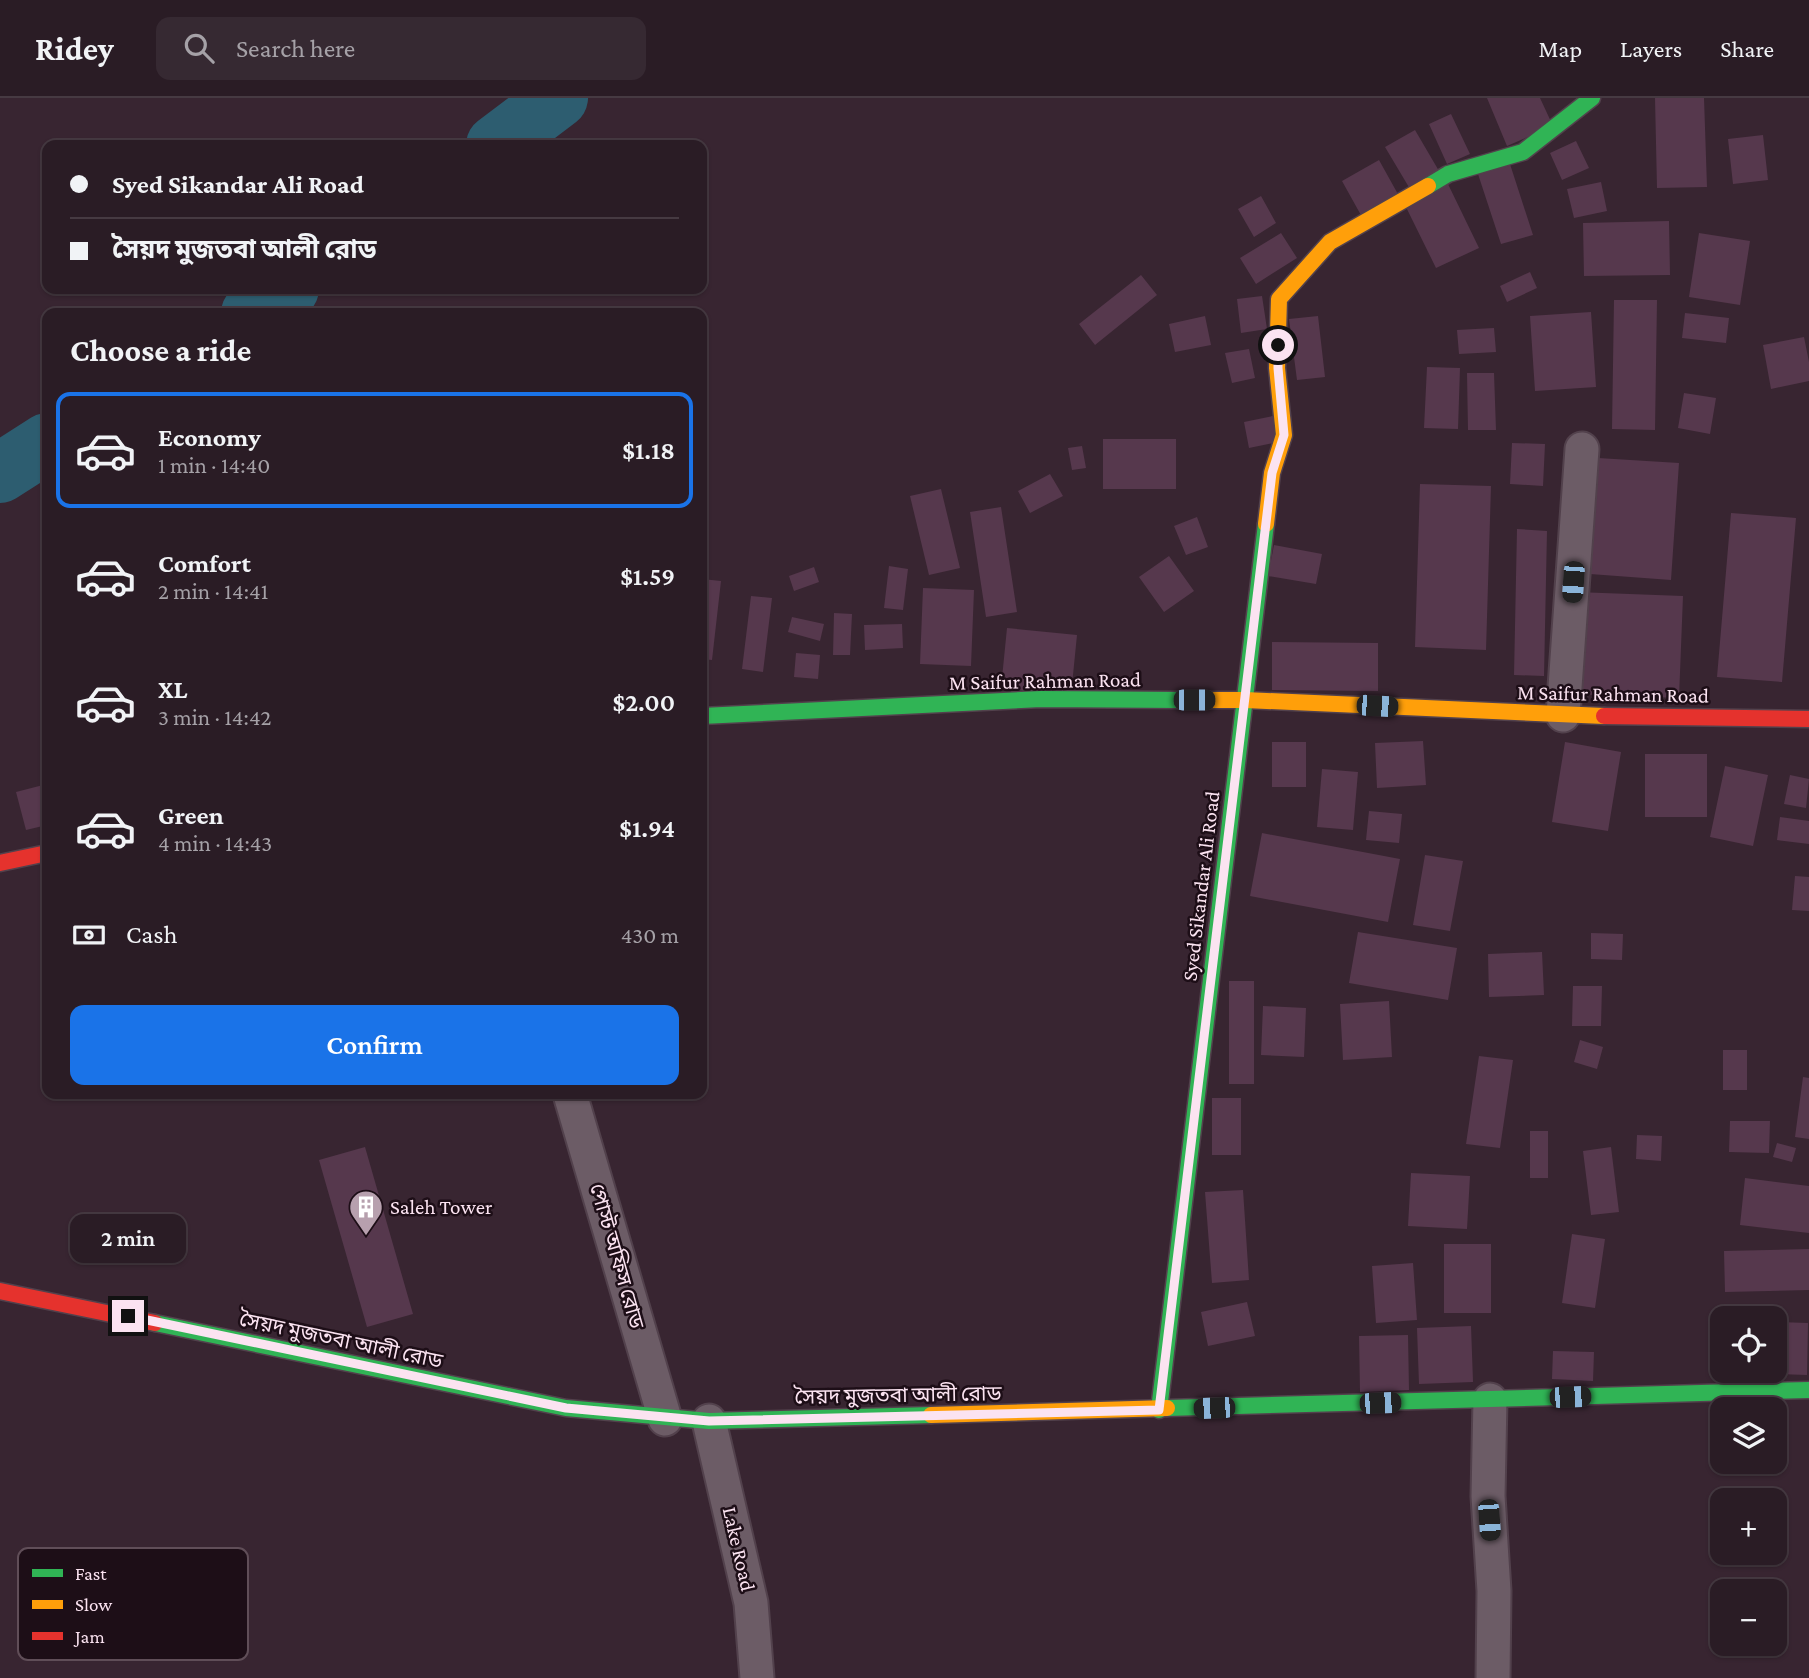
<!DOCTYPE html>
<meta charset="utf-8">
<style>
body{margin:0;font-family:"Crimson Pro","Noto Sans Bengali",serif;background:#362932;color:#f1f3f6;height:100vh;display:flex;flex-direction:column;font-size:26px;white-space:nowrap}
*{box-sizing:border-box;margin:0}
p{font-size:23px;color:#a5a1a7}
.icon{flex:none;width:38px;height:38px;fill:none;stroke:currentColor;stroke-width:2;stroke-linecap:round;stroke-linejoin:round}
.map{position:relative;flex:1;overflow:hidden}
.panel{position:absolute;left:42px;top:210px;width:665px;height:791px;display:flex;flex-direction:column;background:#2a1c25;border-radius:14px;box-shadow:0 2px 5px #0004,0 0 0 2px #463a42}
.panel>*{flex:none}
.top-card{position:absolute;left:42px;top:42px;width:665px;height:154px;border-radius:14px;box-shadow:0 2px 5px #0004,0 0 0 2px #463a42;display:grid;align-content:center;height:154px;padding:0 28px;background:#2a1c25}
.fabs{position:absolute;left:1710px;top:1208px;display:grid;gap:14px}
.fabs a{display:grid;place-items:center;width:77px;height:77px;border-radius:14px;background:#2a1c25;box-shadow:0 2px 5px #0004,0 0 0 2px #463a42;font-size:35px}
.end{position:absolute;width:32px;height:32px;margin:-16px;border:9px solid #fbe3f1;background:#111;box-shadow:0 0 0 4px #111}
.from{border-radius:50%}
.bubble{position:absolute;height:49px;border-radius:14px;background:#2a1c25;box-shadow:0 2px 5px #0004,0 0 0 2px #463a42;font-size:23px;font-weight:600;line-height:49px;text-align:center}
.car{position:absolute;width:21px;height:42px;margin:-21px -10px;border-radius:9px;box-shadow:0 0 5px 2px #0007;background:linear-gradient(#222 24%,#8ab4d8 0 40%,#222 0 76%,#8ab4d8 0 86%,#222 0)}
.top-card b{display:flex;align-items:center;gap:24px;height:66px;font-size:26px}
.top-card b+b{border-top:2px solid #463a42}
.top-card i{width:18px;height:18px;background:#f1f3f6}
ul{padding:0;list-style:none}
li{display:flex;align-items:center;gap:21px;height:116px;margin:0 14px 10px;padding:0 14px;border:4px solid transparent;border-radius:14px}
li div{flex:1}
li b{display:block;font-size:26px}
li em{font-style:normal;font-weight:600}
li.active{border-color:#1a73e8}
li>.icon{width:63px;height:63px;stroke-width:1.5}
h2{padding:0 28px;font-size:32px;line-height:84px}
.pay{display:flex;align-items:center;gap:18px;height:77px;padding:0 28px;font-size:26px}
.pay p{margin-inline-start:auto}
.button{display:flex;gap:14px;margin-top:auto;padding:14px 28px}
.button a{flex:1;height:80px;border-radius:14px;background:#1a73e8;color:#fff;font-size:28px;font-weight:600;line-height:80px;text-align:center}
header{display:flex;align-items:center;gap:42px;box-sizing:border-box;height:98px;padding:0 35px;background:#2a1c25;border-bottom:2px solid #463a42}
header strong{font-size:33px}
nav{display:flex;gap:38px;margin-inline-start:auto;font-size:24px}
.search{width:490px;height:63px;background:#362932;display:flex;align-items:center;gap:18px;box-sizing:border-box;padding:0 24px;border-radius:14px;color:#a5a1a7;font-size:26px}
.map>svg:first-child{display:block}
</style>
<header>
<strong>Ridey</strong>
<div class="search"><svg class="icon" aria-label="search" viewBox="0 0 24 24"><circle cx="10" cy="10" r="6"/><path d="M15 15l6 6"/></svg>Search here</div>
<nav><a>Map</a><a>Layers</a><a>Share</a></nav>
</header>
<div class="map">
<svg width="1809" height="1580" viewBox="0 0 1809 1580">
<rect width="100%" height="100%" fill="#382531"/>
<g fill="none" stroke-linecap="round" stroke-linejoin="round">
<path stroke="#2d5d70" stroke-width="60" d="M496 47 558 0
M251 215 289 191
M0 375 47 345"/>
</g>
<path fill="#56384d" d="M1487 0H1540L1553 28 1507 48Z
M1655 0H1704L1707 89 1657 90Z
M1451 16 1470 56 1447 66 1429 26Z
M1415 32 1439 73 1410 91 1385 49Z
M1763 37 1768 82 1733 86 1728 41Z
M1576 43 1589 70 1562 82 1550 55Z
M1379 62 1399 98 1362 119 1342 83Z
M1509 63 1533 137 1501 146 1477 73Z
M1447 84 1479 150 1436 170 1404 105Z
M1601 84 1607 113 1574 120 1567 91Z
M1261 98 1276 125 1254 139 1238 111Z
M1669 123 1670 177 1584 178 1583 125Z
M1281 135 1297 160 1256 186 1240 160Z
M1699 135 1750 143 1740 207 1689 199Z
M1530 174 1537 190 1507 204 1500 188Z
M1141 177 1157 197 1095 247 1079 226Z
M1262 198 1267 231 1241 235 1237 201Z
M1614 202H1657L1655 332 1612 331Z
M1591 214 1596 289 1535 293 1530 218Z
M1685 215 1729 220 1726 245 1682 240Z
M1205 218 1211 247 1175 254 1169 226Z
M1318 218 1325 279 1297 282 1289 221Z
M1494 230 1496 254 1459 256 1457 232Z
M1804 239 1809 264V283L1771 291 1763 247Z
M1249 251 1255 280 1232 285 1225 255Z
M1427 269 1460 270 1458 331 1424 330Z
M1467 275H1494L1496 332H1468Z
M1684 295 1716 300 1710 336 1678 330Z
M1273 318 1278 344 1249 350 1244 324Z
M1103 341H1176V391H1103Z
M1512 345 1545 346 1543 388 1510 386Z
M1082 348 1086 370 1072 372 1068 350Z
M1598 360 1679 365 1671 482 1590 476Z
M1050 376 1063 398 1030 415 1018 393Z
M1420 386 1491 388 1486 552 1415 549Z
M941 391 960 470 929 477 910 398Z
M1001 409 1017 514 986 519 970 414Z
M1731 415 1796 420 1782 584 1717 579Z
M1197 419 1208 449 1186 457 1174 428Z
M1517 431 1547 433 1544 578 1514 577Z
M1274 447 1322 456 1316 486 1268 478Z
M1169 458 1194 493 1164 514 1139 479Z
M889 468 908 471 903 512 884 510Z
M814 469 819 484 794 493 789 478Z
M702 481 721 483 712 562 702 561Z
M923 490 974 492 971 568 920 566Z
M1576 494 1683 498 1679 600 1572 596Z
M751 498 772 500 763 574 742 571Z
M834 515 852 516 850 557H833Z
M792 519 824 526 820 543 788 534Z
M902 526 903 550 865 552 864 527Z
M1007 530 1077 537 1071 597 1001 590Z
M1272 544 1378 545V593L1272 592Z
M796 555 820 557 818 581 794 579Z
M1423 643 1426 687 1377 690 1375 645Z
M1272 644H1306V689H1272Z
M1565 644 1621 654 1608 733 1552 724Z
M1645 656H1707V719H1645Z
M1725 668 1768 677 1753 748 1710 739Z
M1322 671 1358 674 1353 732 1317 729Z
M1790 677 1809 681 1806 710 1784 706Z
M47 686V727L26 732 16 694Z
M1369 713 1402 716 1399 745 1366 742Z
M1780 719 1809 723V746L1777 742Z
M1262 735 1400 761 1388 824 1250 798Z
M1425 757 1463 763 1450 833 1413 827Z
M1795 778 1809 779V813L1792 812Z
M1358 834 1457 850 1448 902 1349 885Z
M1591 835 1623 836 1622 862 1591 861Z
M1542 854 1544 897 1489 899 1488 856Z
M1229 883H1254V986H1229Z
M1573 888H1602L1601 928H1572Z
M1389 903 1392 959 1343 962 1340 906Z
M1263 908 1306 910 1304 959 1261 957Z
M1580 942 1603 949 1597 971 1574 964Z
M1723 952H1747V992H1723Z
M1479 958 1513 962 1500 1050 1466 1046Z
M1803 979 1809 980V1041L1795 1039Z
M1212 1000H1241V1057H1212Z
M1730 1023H1770L1769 1055 1729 1054Z
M1530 1033H1548V1080H1530Z
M1637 1037 1662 1038 1661 1063 1636 1061Z
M1777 1045 1796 1050 1792 1064 1773 1059Z
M365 1049 413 1216 367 1229 319 1062Z
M1611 1049 1619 1114 1591 1117 1583 1053Z
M1411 1075 1470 1078 1467 1131 1408 1128Z
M1745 1080 1809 1088V1135L1740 1127Z
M1243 1092 1249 1182 1212 1185 1205 1094Z
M1572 1136 1605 1141 1595 1210 1562 1205Z
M1444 1146H1491V1215H1444Z
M1809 1151V1192L1725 1194 1724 1153Z
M1413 1165 1417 1222 1376 1225 1372 1168Z
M1247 1204 1255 1238 1208 1248 1201 1214Z
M1774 1224 1808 1225 1807 1277 1743 1275V1272H1774Z
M1471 1228 1473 1284 1419 1286 1417 1230Z
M1408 1237 1409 1292 1360 1294 1359 1238Z
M1553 1253 1594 1254 1593 1283 1552 1281Z"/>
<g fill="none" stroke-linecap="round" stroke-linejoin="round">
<g stroke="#52414c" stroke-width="37">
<path id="street" d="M1563 617 1582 351
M570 996 665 1321
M1490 1302 1488 1398 1494 1493 1493 1580
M709 1323 751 1505 757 1580"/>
</g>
<g stroke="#52414c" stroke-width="19">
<path id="fast" d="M1428 88 1448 76 1523 54 1592 0
M702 618 1041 601 1182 602
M155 1225 566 1310 709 1323 931 1317
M1167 1310 1809 1292
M1159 1312 1266 426"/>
</g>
<g stroke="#52414c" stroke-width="19">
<path id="slow" d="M1266 426 1272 375 1284 337 1277 270 1279 201 1330 144 1428 88
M1182 602H1245L1604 618
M931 1317 1167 1310"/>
</g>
<g stroke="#52414c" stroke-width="19">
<path id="jam" d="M1604 618 1809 621
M0 765 47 755
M0 1193 155 1225"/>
</g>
<use href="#street" stroke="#6c5c66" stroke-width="33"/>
<use href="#fast" stroke="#30b455" stroke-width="16"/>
<use href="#slow" stroke="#ff9f0a" stroke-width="16"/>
<use href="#jam" stroke="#e5322d" stroke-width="16"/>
</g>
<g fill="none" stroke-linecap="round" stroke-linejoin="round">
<path stroke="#fbe3f1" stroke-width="9" d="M128 1218 566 1310 709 1323 1159 1312 1272 375 1284 337 1278 270V247"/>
</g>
<defs>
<g id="building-pin" transform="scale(1.75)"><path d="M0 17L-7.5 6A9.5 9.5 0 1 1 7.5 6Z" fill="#b7a0ae" stroke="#1d0e17"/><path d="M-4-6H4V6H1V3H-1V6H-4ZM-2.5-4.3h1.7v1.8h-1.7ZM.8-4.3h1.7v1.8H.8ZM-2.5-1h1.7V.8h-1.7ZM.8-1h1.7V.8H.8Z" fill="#fff"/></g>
</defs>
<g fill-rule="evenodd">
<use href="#building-pin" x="366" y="1109"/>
</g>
<g text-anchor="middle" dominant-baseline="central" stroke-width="5" stroke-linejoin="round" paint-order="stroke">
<g font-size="21" fill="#fbe3f1" stroke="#1d0e17">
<text transform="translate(1045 583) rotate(-1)">M Saifur Rahman Road</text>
<text transform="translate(1613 596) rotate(1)">M Saifur Rahman Road</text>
<text transform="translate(1201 788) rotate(-83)">Syed Sikandar Ali Road</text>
<text transform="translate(617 1158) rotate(74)">পোস্ট অফিস রোড</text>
<text transform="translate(341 1242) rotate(12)">সৈয়দ মুজতবা আলী রোড</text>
<text transform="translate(898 1297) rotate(-1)">সৈয়দ মুজতবা আলী রোড</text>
<text transform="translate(739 1451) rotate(77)">Lake Road</text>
</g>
<g font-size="21" fill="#fbe3f1" stroke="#1d0e17" text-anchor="start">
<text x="390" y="1109">Saleh Tower</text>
</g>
</g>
<rect x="18" y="1450" width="230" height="112" rx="10" fill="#1d0e17" stroke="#604e58" stroke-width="2"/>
<rect x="32" y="1471" width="31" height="8" fill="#30b455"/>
<rect x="32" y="1502" width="31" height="9" fill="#ff9f0a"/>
<rect x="32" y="1534" width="31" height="8" fill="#e5322d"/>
<g font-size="19" fill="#fbe3f1">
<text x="75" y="1482">Fast</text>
<text x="75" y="1513">Slow</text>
<text x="75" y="1545">Jam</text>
</g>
</svg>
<div class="fabs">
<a><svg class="icon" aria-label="locate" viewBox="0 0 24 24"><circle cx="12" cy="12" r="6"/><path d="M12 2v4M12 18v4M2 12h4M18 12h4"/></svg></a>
<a><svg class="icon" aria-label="layers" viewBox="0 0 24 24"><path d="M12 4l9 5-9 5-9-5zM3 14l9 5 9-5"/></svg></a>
<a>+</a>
<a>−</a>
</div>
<i class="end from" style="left:1278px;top:247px"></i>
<i class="end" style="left:128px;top:1218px"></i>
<div class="bubble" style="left:70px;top:1116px;width:116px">2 min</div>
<i class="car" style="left:1573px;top:484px;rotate:184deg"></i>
<i class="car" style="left:1194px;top:602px;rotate:90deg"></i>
<i class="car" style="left:1377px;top:608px;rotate:93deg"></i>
<i class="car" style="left:1570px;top:1299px;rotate:88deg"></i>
<i class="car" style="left:1380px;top:1305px;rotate:88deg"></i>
<i class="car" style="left:1214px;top:1310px;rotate:268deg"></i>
<i class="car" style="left:1489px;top:1422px;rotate:176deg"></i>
<div class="top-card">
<b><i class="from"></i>Syed Sikandar Ali Road</b>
<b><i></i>সৈয়দ মুজতবা আলী রোড</b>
</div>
<section class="panel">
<h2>Choose a ride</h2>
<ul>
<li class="active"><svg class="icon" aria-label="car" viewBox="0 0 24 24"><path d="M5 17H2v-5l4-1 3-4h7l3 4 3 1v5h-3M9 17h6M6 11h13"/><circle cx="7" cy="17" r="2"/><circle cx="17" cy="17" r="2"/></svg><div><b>Economy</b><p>1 min · 14:40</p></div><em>$1.18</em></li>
<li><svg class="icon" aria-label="car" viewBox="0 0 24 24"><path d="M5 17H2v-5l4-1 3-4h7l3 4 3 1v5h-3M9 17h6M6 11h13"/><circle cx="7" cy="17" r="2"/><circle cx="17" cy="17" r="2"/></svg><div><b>Comfort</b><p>2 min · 14:41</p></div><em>$1.59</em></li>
<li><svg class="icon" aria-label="car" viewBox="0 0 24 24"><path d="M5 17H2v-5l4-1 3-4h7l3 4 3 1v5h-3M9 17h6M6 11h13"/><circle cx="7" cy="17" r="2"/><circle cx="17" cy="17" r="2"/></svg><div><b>XL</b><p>3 min · 14:42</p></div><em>$2.00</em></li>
<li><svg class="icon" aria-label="car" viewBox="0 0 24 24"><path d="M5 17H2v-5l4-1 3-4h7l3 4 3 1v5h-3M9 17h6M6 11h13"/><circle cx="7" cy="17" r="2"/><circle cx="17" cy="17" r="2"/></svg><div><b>Green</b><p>4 min · 14:43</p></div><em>$1.94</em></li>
</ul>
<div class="pay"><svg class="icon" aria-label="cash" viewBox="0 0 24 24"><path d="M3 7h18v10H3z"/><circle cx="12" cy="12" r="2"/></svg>Cash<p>430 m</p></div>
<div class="button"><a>Confirm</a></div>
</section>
</div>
